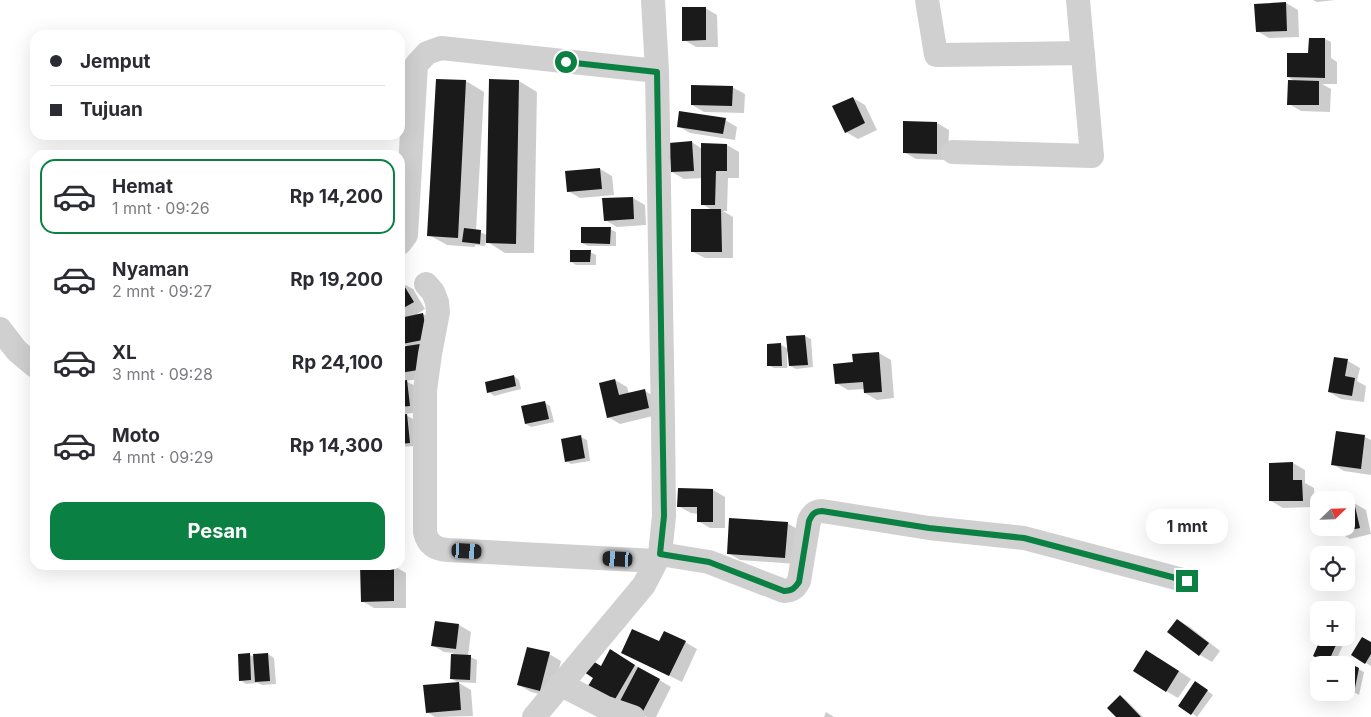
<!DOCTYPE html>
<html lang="id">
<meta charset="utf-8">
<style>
body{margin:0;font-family:Inter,sans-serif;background:#f7f7f7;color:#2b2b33;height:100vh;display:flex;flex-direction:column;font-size:19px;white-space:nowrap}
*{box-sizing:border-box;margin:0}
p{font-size:16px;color:#7c7c81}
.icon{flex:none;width:28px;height:28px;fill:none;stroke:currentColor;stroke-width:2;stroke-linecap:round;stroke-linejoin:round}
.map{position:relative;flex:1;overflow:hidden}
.sheet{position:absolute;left:30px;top:150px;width:375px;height:420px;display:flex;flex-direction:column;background:#fff;border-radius:15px;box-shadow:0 5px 20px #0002}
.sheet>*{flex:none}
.hud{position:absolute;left:30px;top:30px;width:375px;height:110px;border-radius:15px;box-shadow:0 5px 20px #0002;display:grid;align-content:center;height:110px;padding:0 20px;background:#fff}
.needle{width:32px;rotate:67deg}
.controls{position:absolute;left:1310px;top:491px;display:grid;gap:10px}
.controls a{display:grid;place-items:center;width:45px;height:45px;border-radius:10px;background:#fff;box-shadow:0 5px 20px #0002;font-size:25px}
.end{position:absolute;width:22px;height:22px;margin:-11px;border:6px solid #0b8043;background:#fff;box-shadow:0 0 0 2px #fff}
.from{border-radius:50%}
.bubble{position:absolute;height:35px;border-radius:15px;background:#fff;box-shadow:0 5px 20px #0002;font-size:16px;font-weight:700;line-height:35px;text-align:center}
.car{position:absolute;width:15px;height:30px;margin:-15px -8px;border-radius:6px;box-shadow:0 0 4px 1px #0007;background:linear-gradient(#222 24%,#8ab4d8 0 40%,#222 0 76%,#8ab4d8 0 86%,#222 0)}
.hud b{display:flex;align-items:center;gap:18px;height:48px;font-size:19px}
.hud b+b{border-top:1px solid #e1e1e2}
.hud i{width:12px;height:12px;background:#2b2b33}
ul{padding:9px 0 0;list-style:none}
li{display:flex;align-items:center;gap:15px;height:75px;margin:0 10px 8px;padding:0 10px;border:2px solid transparent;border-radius:15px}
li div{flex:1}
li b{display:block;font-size:19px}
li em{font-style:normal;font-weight:700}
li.current{border-color:#0b8043}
li>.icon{width:45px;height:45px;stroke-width:1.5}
.button{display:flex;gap:10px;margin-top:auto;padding:10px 20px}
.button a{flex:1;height:58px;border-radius:15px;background:#0b8043;color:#fff;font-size:20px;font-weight:700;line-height:58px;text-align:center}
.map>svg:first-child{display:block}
</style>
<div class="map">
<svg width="1371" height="717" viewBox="0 0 1371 717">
<rect width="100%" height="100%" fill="#fff"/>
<path fill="#0003" d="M1313 0H1335L1317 2Z
M1286 3 1298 10 1299 37 1269 38 1257 31Z
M705 8 717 15 718 47H696L684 40Z
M1325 39 1331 42V58L1337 62V84H1322L1331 89 1330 112 1301 111 1289 104 1296 82 1288 77 1313 55Z
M466 81 484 92 476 231 488 235 490 81H519L537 92 534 253H505L486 241 485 246 475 245V247L447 245 429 235Z
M732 87 745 94 744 113 704 112 692 105Z
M853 98 865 105 877 130 858 139 846 132Z
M725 120 737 127 735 140 690 133 678 126Z
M937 123 949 130 948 160 916 159 904 152Z
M692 142 702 149 727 145 739 152V178H728L727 211H723L733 217V258H705L693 252 712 210 702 204V178L684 179 672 172Z
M600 169 612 176 614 195 580 198 568 191Z
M633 198 645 205 646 225 617 227 605 220Z
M610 229 616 232V246H588L582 243Z
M590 252 596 255V265H576L571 262Z
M400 282 413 289 425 309 414 316 423 314 435 321 436 376 406 381 419 388 421 412 404 414 413 419 416 446 400 447V382H402L400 380V348L409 347 403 344 400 329Z
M805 336 811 339 813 367 796 369 790 366 789 352H787V368H774L768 365 781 345 789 349Z
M879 353 891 360 894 398 877 400 865 393V389L848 390 836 383 854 363Z
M1348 361 1360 368 1357 381 1366 386 1364 402 1341 399 1329 392Z
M514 376 519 380 521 389 494 396 489 392Z
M615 380 627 387 629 394 645 391 657 398 661 414 620 424 608 417Z
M545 403 550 406 554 422 531 427 526 424Z
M1337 433 1365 437 1371 440V475L1344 471 1332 464Z
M581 437 587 440 590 461 571 464 566 461Z
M1293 463 1305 470V483L1314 488 1315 507 1283 508 1271 501Z
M713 490 725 497V528H710L698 521V514L691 513 678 506Z
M1354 503 1366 510 1371 534 1350 539 1338 532 1337 528H1346Z
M787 523 799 530 797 564 740 560 728 553Z
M394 566 406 573V608H374L362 601Z
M1178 620 1190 627 1220 651 1212 662 1200 655Z
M459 625 471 632 468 656 477 660 476 683 457 682 452 679 453 653 444 652 432 645Z
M1346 636H1347L1334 665 1315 655 1323 638H1346Z
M685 642 697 649 682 682 635 659Z
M1371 643V666L1352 655Z
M268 654 274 658 276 684 262 685 256 682 257 683 246 684 240 680 250 655 254 657V655Z
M549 654 561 661 552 697 531 692 519 685Z
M623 658 671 687 656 717H647L590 685Z
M1159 658 1191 679 1178 698 1166 691Z
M1358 669 1364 672 1359 695 1346 688Z
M459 683 471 690 473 716 435 717 427 712Z
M1201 686 1213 695 1197 717 1180 705Z
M1120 696 1126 700 1143 717H1118Z
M826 712 834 717H824Z"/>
<path fill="#1a1a1a" d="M1286 2 1287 31 1256 32 1254 4Z
M682 7H706V40L682 41Z
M1309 38H1325V78L1287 77V53H1308Z
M436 79 466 80 458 238 427 236Z
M489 79 519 80 516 244 486 243Z
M1288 80 1319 81V105H1287Z
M691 85 733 86 732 106 691 105Z
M853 97 865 123 845 133 832 106Z
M679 111 726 118 723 134 677 127Z
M903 121 937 122V154L903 153Z
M692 141 694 171 671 172 669 143Z
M701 143 727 144V171H716L715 205H701Z
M600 168 602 189 567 192 565 171Z
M633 197 634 219 604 221 602 198Z
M691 209H721L722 252H691Z
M581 227H611L610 244 581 243Z
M464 228 481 230 480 244 462 242Z
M570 250H591L590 262H570Z
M400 279 414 302 400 310Z
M423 313 428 339 402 344 400 334V318Z
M805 335 808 365 789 366 786 336Z
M781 343 782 366H767V344Z
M420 344 424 369 400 373V347Z
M879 352 882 392 864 393 863 382 835 384 833 364 853 362 852 354Z
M1334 357 1348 359 1345 376 1355 378 1352 396 1328 392Z
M514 375 516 386 487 393 485 382Z
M615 379 619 395 645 389 649 408 607 418 599 383Z
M407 380 410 406 400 407V381Z
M545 401 549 419 525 424 521 406Z
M407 414 410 443 400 444V415Z
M1336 431 1365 435 1361 469 1331 465Z
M581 435 585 458 565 462 561 439Z
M1293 462V480H1302L1303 501H1269V463Z
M678 488 713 489V522H697V507H677Z
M1354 502 1360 528 1337 533 1336 528H1346V503Z
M729 518 788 522 785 558 727 554Z
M360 565H394V601L361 602Z
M1177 619 1209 643 1199 656 1167 632Z
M435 621 459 624 456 649 431 646Z
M632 629 659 641 664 631 686 641 669 676 621 653Z
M1362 637 1371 642V654L1365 664 1351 655Z
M1321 638H1339L1328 663 1313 656Z
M527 647 550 652 540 691 517 685Z
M610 649 635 665 614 701 588 686 593 678 584 672 591 660 601 666Z
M1146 650 1179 671 1166 692 1133 671Z
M250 653 251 680 239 681 238 654Z
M268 653 270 681 255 682 253 654Z
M451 654 471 655 470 680 450 679Z
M1349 663 1359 668 1354 693 1346 689V669Z
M638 667 660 679 641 715 619 703Z
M1195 681 1208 690 1191 715 1178 706Z
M459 682 461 710 426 713 423 685Z
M1120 695 1141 717H1116L1107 708Z"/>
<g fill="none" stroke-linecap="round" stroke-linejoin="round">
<path stroke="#d0d0d0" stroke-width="24" d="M927 0 936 55 1083 53
M953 152 1092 156 1078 0
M400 243 406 235 416 65 427 53 441 48 657 71
M426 284 433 292 437 302 438 312 430 354 425 390V532C428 545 435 549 448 550L656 561
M0 329 17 351 35 366
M660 554 709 562 784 591C792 591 795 588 799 581L809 521C812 514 815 511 822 511L929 528 1024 538 1187 581
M560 684 604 707 633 717
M534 717 644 585 660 554 664 516 663 421 657 71 653 0"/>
</g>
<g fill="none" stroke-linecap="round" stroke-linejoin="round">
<path stroke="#0b8043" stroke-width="6" d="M566 62 657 72 664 516 660 554 709 562 784 591C792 591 795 588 799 582L809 521C812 514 815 511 822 511L929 528 1024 538 1187 581"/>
</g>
</svg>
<div class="controls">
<a><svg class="needle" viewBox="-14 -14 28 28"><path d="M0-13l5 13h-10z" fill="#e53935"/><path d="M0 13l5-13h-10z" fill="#7c7c81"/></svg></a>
<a><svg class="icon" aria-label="locate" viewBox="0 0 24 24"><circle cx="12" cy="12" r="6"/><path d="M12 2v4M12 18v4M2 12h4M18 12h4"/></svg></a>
<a>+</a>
<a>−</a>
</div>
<i class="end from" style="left:566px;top:62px"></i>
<i class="end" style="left:1187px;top:581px"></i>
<div class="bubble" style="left:1146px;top:509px;width:82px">1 mnt</div>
<i class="car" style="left:467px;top:551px;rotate:93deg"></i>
<i class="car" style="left:618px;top:559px;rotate:273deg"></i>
<div class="hud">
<b><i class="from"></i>Jemput</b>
<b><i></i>Tujuan</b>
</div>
<section class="sheet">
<ul>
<li class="current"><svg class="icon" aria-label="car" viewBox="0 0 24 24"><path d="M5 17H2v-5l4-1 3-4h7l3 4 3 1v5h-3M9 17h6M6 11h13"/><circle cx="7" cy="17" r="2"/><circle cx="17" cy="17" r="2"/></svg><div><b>Hemat</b><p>1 mnt · 09:26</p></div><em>Rp 14,200</em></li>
<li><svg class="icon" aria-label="car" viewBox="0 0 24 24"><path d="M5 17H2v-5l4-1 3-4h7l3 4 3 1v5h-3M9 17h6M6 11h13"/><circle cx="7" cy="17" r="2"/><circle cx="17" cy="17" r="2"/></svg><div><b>Nyaman</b><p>2 mnt · 09:27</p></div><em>Rp 19,200</em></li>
<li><svg class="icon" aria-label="car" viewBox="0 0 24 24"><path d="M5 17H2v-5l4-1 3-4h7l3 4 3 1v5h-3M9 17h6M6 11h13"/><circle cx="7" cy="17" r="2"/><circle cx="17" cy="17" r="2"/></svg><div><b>XL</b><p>3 mnt · 09:28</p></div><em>Rp 24,100</em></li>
<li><svg class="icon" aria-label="car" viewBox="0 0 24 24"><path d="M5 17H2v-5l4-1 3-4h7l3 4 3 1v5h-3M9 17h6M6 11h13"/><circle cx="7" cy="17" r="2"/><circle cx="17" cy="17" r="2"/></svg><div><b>Moto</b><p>4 mnt · 09:29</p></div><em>Rp 14,300</em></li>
</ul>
<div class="button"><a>Pesan</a></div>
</section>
</div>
